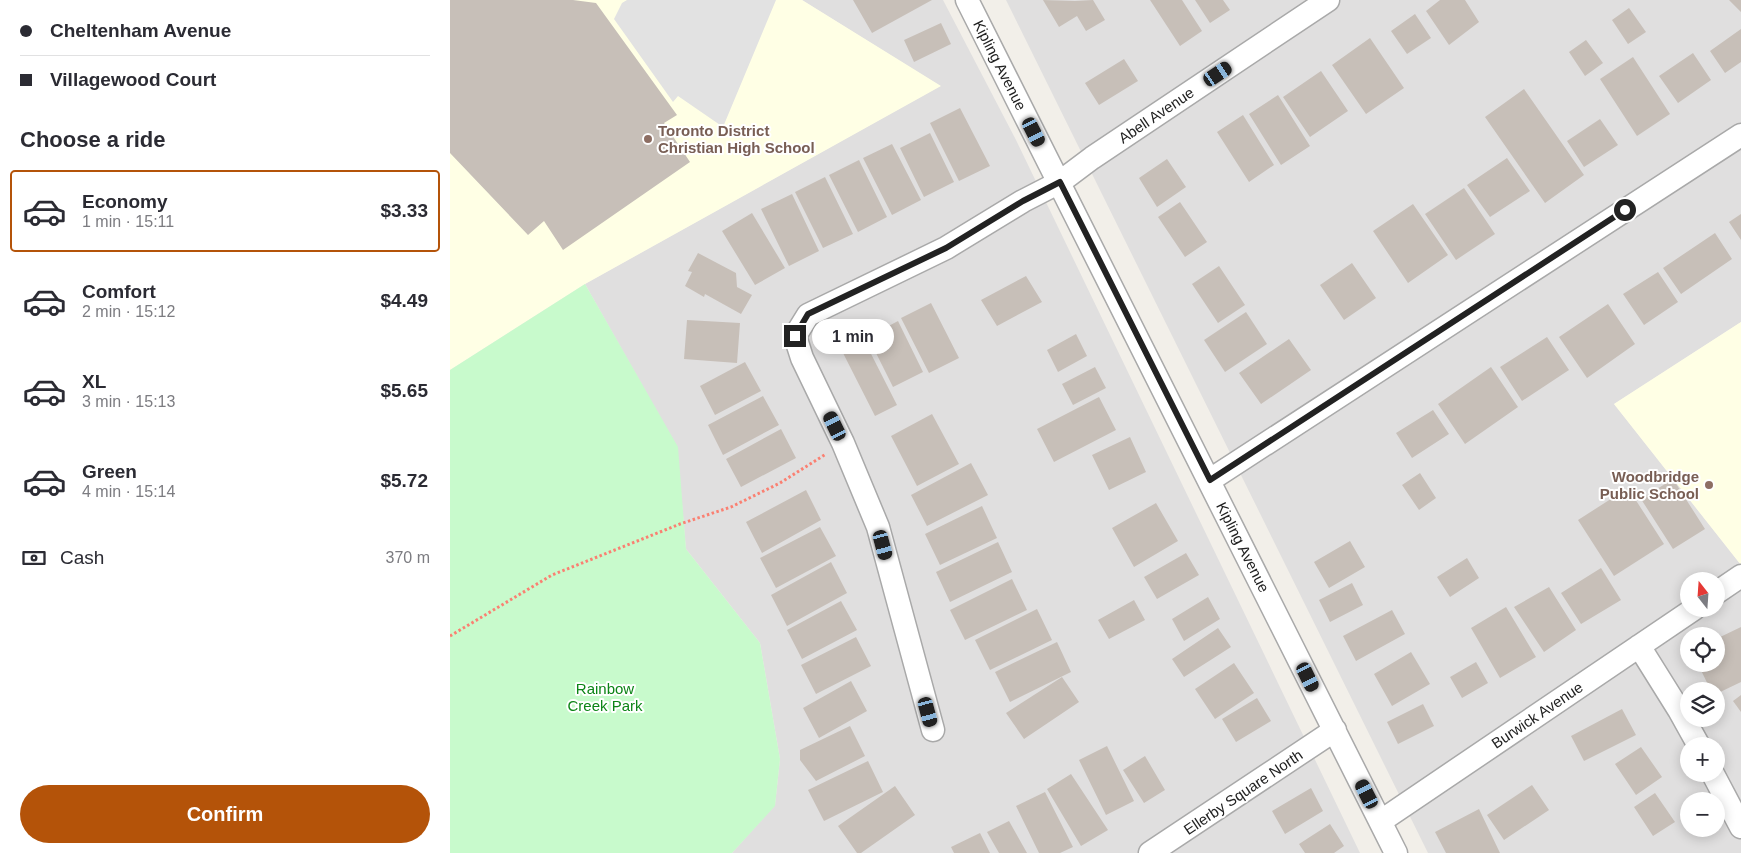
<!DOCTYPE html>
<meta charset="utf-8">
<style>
body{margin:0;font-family:Arial,sans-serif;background:#f7f7f7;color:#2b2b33;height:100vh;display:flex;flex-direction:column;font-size:19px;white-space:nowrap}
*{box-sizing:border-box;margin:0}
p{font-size:16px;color:#7c7c81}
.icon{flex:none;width:28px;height:28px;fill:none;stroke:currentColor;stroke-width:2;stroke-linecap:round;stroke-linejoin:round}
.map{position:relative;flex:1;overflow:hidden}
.sheet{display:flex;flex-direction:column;background:#fff;width:450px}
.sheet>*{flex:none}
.hud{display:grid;align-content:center;height:110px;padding:0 20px;background:#fff}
.needle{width:32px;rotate:343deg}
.controls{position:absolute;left:1230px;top:572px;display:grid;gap:10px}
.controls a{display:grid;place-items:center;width:45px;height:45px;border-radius:50%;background:#fff;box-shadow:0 2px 12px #0003;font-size:25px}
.end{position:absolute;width:22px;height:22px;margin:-11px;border:6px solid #222;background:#fff;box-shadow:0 0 0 2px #fff}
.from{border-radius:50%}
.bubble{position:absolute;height:35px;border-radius:18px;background:#fff;box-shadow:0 2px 12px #0003;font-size:16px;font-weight:700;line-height:35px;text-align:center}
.car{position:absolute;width:15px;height:30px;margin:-15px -8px;border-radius:6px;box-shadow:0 0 4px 1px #0007;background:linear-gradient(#222 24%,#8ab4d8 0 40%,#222 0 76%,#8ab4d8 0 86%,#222 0)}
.hud b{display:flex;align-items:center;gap:18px;height:48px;font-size:19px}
.hud b+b{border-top:1px solid #e1e1e2}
.hud i{width:12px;height:12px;background:#2b2b33}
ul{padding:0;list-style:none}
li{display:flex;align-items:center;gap:15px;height:82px;margin:0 10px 8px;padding:0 10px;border:2px solid transparent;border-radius:5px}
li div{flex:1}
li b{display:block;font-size:19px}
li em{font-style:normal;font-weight:700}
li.active{border-color:#b45309}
li>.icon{width:45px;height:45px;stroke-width:1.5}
h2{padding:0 20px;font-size:22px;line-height:60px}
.pay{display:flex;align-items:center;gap:12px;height:55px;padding:0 20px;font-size:19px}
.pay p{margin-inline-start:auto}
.button{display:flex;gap:10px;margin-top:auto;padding:10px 20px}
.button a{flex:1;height:58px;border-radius:30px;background:#b45309;color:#fff;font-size:20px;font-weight:700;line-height:58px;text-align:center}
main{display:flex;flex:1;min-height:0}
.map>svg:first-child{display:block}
</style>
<main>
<section class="sheet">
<div class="hud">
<b><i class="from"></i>Cheltenham Avenue</b>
<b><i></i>Villagewood Court</b>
</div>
<h2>Choose a ride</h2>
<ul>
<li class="active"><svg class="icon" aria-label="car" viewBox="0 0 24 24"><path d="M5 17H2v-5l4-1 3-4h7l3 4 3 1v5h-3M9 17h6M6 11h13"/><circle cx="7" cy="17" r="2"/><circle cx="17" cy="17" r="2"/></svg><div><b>Economy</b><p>1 min · 15:11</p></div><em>$3.33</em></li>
<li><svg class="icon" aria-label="car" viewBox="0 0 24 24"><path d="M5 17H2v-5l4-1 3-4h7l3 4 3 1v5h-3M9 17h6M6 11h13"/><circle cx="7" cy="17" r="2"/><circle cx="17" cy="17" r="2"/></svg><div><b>Comfort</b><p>2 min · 15:12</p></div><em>$4.49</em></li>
<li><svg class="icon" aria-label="car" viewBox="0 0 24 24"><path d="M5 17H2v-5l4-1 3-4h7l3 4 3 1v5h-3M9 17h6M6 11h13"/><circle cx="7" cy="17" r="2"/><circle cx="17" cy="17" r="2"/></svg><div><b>XL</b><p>3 min · 15:13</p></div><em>$5.65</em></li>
<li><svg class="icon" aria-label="car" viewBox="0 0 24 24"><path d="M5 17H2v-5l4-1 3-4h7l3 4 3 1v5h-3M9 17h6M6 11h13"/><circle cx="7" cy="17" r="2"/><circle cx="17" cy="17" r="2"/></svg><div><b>Green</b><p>4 min · 15:14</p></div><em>$5.72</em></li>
</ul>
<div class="pay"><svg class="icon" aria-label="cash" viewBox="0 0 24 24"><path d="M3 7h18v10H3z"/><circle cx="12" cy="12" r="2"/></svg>Cash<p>370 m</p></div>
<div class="button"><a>Confirm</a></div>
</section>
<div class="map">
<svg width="1291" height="853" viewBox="0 0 1291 853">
<rect width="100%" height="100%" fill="#f2efe9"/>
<path fill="#e0dfdf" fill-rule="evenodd" d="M352 0H493L566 140 910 853H282L325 805 330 759 310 643 236 549 227 447 135 284 490 86Z
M556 0H1291V322L1164 404 1291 565V853H978ZM1239 581H1266V609H1239ZM1239 636H1266V664H1239ZM1239 691H1266V719H1239ZM1239 746H1266V774H1239ZM1239 801H1266V829H1239Z"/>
<path fill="#ffffe5" d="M0 0H352L491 86 135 284 0 370Z
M1291 322V565L1164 404Z"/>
<path fill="#c8facc" d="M135 284 228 447 236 549 310 643 330 759 325 806 282 853H0V370Z"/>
<path fill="#e2e2e2" d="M177 0H326L273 127 228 96 223 102 164 19 172 3Z"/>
<path fill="#c7bfb8" d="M0 0H123L146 3 227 115 214 123 240 162 113 250 94 221 78 235 0 153Z
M403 0H482L422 33Z
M593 0 625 1 643 0 655 20 636 31 627 16 609 27Z
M700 0H732L752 31 730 46Z
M745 0H773L780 10 760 23Z
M990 0H1015L1029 22 999 45 976 11Z
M1279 0H1291V12Z
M1179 8 1196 32 1178 44 1162 20Z
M965 14 981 38 957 54 941 31Z
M491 23 501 44 464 62 454 40Z
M1291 29V62L1275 73 1260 51Z
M920 38 954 88 916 114 882 65Z
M1136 40 1153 63 1135 76 1119 52Z
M1243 53 1261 80 1228 103 1209 76Z
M1183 57 1220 114 1187 136 1150 79Z
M674 59 688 81 649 105 635 83Z
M871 71 898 111 860 137 833 97Z
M1074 89 1134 175 1095 203 1035 117Z
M828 95 860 146 831 165 799 114Z
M510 108 540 166 509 181 480 123Z
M793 115 824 165 799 182 767 132Z
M1150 119 1168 145 1134 167 1117 141Z
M480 133 504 182 474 197 450 148Z
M442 144 471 200 442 215 413 158Z
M1057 158 1080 191 1040 217 1017 185Z
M717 159 736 187 707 207 689 178Z
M409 160 437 217 408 232 379 175Z
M375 177 403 234 373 248 345 192Z
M1014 188 1045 234 1006 260 975 214Z
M342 194 369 251 339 266 311 209Z
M730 202 757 242 735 257 708 217Z
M963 204 998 255 958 283 923 231Z
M302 213 335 268 305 285 272 231Z
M1291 214V240L1279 222Z
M1265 233 1282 259 1231 294 1213 268Z
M248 253 286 273 287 287 302 295 291 314 255 294 254 297 235 286 242 272 238 271Z
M902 263 926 298 894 320 870 285Z
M769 266 795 305 768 323 742 284Z
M1208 272 1228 302 1194 325 1173 294Z
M576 276 592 302 547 326 531 300Z
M481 303 509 358 479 373 451 318Z
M1158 304 1185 344 1137 378 1109 337Z
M796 312 817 344 775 372 754 340Z
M237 320 290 323 287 363 234 359Z
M448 321 473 372 443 387 418 337Z
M626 334 637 356 608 372 597 350Z
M1097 337 1119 370 1072 401 1050 367Z
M839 339 861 370 811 404 789 373Z
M415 342 447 405 425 416 393 353Z
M295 362 311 391 265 415 250 386Z
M645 367 656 388 623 405 612 384Z
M1041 367 1068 407 1015 444 988 404Z
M313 396 329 425 273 455 258 425Z
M649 397 666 430 604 462 587 429Z
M983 410 999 434 962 458 946 433Z
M482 414 509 464 467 486 441 436Z
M331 429 346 458 291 487 276 459Z
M680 437 696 472 659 490 642 455Z
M521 463 538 495 477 526 461 495Z
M970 473 986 498 969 510 952 485Z
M1223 479 1255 529 1223 549 1191 499Z
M1178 488 1214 544 1164 576 1128 520Z
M356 490 371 520 312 553 296 522Z
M706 503 728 541 684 567 662 528Z
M532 506 547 538 490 565 475 534Z
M370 527 386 556 326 588 310 558Z
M900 541 915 567 879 588 864 562Z
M548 542 562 572 500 602 486 572Z
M736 553 749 575 707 599 694 577Z
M1017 558 1029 578 1000 597 987 577Z
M381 562 397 593 337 626 321 595Z
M1151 568 1171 600 1131 624 1111 593Z
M562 579 577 610 515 640 500 610Z
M902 583 913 605 880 622 869 600Z
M1099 587 1126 630 1094 652 1064 607Z
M758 597 770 619 734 641 722 619Z
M684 600 695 620 659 639 648 620Z
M391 601 407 630 352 659 337 630Z
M1056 607 1086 657 1050 678 1021 628Z
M587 609 602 640 540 670 525 640Z
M942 610 955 634 906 661 893 636Z
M1291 627V682L1266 694V691H1261L1248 664H1266V639Z
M768 628 781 647 734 677 722 659Z
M406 637 421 666 366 694 351 665Z
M607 642 621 672 560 702 545 672Z
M961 652 980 684 942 706 924 674Z
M1026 662 1038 683 1012 698 1000 677Z
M784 663 804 693 765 719 745 689Z
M612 677 629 702 574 739 556 713Z
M401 681 417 711 369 738 353 708Z
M1291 695V712L1283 701Z
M807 698 821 721 786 742 772 719Z
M973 704 984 726 948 744 937 722Z
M1172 709 1186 735 1134 761 1121 736Z
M400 726 415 756 366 781 350 760V750Z
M657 746 684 801 656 815 629 760Z
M1191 747 1212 777 1186 795 1165 764Z
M695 756 715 790 694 803 673 770Z
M418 761 433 792 374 821 358 790Z
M621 774 658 830 631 846 597 789Z
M1082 785 1099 810 1054 840 1037 815Z
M445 786 465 815 411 853H407L388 826Z
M861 788 873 811 835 834 822 811Z
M595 792 623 847 610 853H589L566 806Z
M1205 793 1225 822 1203 836 1184 807Z
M1029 809 1050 853H996L985 832Z
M559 821 577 853H549L537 832Z
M880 824 894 846 884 853H855L849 844Z
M530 833 540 853H504L501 847Z"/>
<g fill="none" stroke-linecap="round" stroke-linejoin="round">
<g stroke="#a9a9a9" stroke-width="25">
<path id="minor" d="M517 0 946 853
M760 480 1291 135
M1266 593 1291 576
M1189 646 1229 710 1249 746
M483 730 428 527 393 443 352 358 345 336 358 315 496 248 573 201 610 182 642 158 878 0
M1263 774 1291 827
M931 821 1244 609
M700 853 885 730"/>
</g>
<path stroke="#fa8072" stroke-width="3" stroke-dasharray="2.5 2.5" stroke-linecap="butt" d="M0 636 102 575 230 524 281 507 330 483 376 454"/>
<use href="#minor" stroke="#fff" stroke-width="22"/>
</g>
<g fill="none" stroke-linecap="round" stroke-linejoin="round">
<path stroke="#222" stroke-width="6" d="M345 336 358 314 496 248 573 201 610 182 760 480 1175 210"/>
</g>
<g fill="#8d6e63" stroke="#fff" stroke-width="2">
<circle cx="198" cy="139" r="5"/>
<circle cx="1259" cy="485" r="5"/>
</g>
<g text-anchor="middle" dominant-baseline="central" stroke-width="4" stroke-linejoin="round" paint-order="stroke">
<g font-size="15" fill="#222" stroke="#fff">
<text transform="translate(550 65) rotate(63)">Kipling Avenue</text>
<text transform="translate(706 115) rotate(-34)">Abell Avenue</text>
<text transform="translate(793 547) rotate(63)">Kipling Avenue</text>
<text transform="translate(1087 715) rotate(-34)">Burwick Avenue</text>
<text transform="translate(793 792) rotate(-34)">Ellerby Square North</text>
</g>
<g font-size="15" font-weight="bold" fill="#785e54" stroke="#fff" text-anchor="start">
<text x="208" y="130">Toronto District<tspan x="208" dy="17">Christian High School</tspan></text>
<text x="1249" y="476" text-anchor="end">Woodbridge<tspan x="1249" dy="17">Public School</tspan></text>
</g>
<g font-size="15" fill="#0c8416" stroke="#fff">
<text x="155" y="688">Rainbow<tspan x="155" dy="17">Creek Park</tspan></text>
</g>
</g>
</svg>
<div class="controls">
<a><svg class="needle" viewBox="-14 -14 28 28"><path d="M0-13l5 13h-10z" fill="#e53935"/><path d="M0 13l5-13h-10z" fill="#7c7c81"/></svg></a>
<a><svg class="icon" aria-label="locate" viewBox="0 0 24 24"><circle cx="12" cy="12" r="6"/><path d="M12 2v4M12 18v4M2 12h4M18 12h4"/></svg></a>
<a><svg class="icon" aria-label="layers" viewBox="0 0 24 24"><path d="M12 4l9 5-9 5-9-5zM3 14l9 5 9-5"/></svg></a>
<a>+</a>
<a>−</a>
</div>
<i class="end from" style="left:1175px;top:210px"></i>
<i class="end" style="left:345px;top:336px"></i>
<div class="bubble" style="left:362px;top:319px;width:82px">1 min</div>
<i class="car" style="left:768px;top:74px;rotate:56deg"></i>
<i class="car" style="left:584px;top:132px;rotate:153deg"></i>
<i class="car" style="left:385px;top:426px;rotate:334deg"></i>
<i class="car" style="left:433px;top:545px;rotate:165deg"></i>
<i class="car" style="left:858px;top:677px;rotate:154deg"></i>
<i class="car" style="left:478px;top:712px;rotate:165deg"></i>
<i class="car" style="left:917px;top:794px;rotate:333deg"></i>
</div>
</main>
